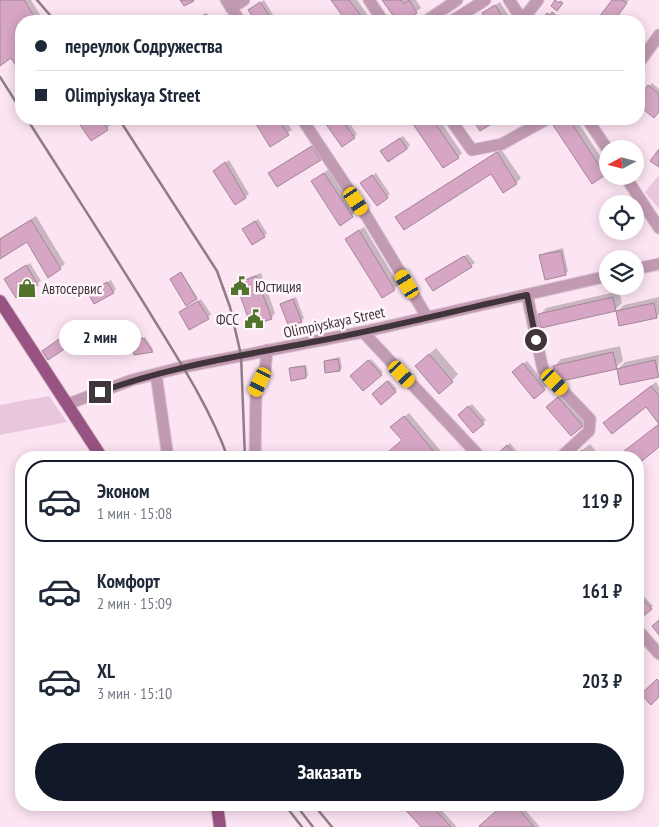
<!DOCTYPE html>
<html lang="ru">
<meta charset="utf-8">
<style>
body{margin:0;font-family:"PT Sans Narrow",sans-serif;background:#f2f2f3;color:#1f2937;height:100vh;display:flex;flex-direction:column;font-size:19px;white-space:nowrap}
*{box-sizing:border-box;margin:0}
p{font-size:16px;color:#747a83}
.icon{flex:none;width:28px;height:28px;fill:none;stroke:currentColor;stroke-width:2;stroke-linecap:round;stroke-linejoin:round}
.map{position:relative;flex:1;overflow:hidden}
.side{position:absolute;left:15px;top:451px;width:629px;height:360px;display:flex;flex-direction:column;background:#fff;border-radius:20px;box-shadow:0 2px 12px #0003}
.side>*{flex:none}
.hud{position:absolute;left:15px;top:15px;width:630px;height:110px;border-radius:20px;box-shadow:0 2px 12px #0003;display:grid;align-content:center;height:110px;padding:0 20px;background:#fff}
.needle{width:32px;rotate:263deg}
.tools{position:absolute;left:599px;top:140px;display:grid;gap:10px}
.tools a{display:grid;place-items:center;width:45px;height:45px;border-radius:50%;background:#fff;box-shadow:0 2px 12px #0003;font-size:25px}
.end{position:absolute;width:22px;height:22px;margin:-11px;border:6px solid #41353c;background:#fff;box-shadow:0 0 0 2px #fff}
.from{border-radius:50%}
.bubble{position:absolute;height:35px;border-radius:18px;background:#fff;box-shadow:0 2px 12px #0003;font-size:16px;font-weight:800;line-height:35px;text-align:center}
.car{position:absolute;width:15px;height:30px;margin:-15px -8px;border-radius:6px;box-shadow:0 0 4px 1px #0007;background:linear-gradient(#f5c518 24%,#345 0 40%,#f5c518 0 76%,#345 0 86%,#f5c518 0)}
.hud b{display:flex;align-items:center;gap:18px;height:48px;font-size:19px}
.hud b+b{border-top:1px solid #e0e1e3}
.hud i{width:12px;height:12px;background:#1f2937}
ul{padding:9px 0 0;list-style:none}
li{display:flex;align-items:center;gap:15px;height:82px;margin:0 10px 8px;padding:0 10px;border:2px solid transparent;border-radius:20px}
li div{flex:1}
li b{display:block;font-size:19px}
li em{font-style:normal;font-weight:800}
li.on{border-color:#111827}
li>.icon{width:45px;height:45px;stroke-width:1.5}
.cta{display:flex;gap:10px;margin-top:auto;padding:10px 20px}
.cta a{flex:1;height:58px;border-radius:30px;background:#111827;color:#fff;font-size:20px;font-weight:800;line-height:58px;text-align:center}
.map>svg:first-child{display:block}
</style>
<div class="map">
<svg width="659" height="827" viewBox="0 0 659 827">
<rect width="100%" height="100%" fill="#fce4f2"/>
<path fill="#e8c6db" d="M659 175V209L645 192Z
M49 396 67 422 0 435V405Z"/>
<path fill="#0003" d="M0 0H31L44 21H21V66L19 67 12 57 0 64Z
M264 0 277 21H257L250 10Z
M332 0H357L372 21H348Z
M384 0H416L421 8 403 21H398Z
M613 0H629L613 21H598Z
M500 2 512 21H489L484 13Z
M207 13 212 21H197L198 18Z
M652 83 659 89V111L654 116 639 104V98Z
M77 119H106L110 126 91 139Z
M255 119H285L292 130 271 145Z
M326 119H347L357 134 354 137 325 120Z
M420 119H439L462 153 458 157 414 124Z
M473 119H495L480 130Z
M556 119H576L608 168V171L592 183 553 122Z
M403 136 410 145 407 149 381 151Z
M316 143 324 155 320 159 269 174 274 169Z
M501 149 521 178 516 183 491 172 401 213Z
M229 160 249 194 245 197 218 168Z
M329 169 357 211 341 224 313 181Z
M376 173 390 194 387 197 365 180Z
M36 216 65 264 60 268 27 240 0 258V238Z
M258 219 267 233 264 236 244 229Z
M364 227 399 285 382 297 347 239Z
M563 248 568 271 565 274 541 256 544 253Z
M468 254 475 263 433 289 430 276Z
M30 263 41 281 17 297 9 276Z
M182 273 197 297 186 304 172 279Z
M261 273 275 313 271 318 237 284 242 280Z
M111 280 116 289 113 292 93 290Z
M619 291 622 303 615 310 540 315 546 308Z
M296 297 304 318 301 321 281 305 284 302Z
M659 297V314L656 317 617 311 624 305Z
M201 299 211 314 208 318 180 312Z
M75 328 80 336 48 358 47 348Z
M145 337 153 349 152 351 132 343Z
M620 346 623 361 616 367 555 366 561 359Z
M436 348 458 374 452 381 424 359Z
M659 355 658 376 618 369 625 362Z
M340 357 342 368 340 370 325 361 327 360Z
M371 359 383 372 363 390 351 376Z
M527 361 547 386 535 398 516 369Z
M306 365 308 375 306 377 290 369 292 367Z
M389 380 397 389 381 403 373 394Z
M656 382 659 387V422L646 406 609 418Z
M565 391 588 418 582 425 554 400Z
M472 404 486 420 483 423 462 412Z
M409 413 440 450 433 458 403 440 396 423Z
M510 443 522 458H500V452Z
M590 444 601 458H573L575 456Z
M638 500 644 508 638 514Z
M641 593 653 606 641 617 638 613V596Z
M403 805H437L457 827H423Z
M504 805H512L515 808 521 805 540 827H481Z"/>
<path fill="#d6a6c4" stroke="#a18697" d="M0 0H24L37 21H21V67L18 69 11 58 0 66Z
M180 0H193L194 1 184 6Z
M331 0H349L365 21H346Z
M382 0H401L404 4 409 0 417 13 405 21H397Z
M555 0 559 3 560 1 563 3 557 11 551 6Z
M612 0H622L627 3 614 21H596Z
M260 2 273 21H256L248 10Z
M495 5 505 21H487L482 13Z
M552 12 557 16 553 21H545L542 19 547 13 550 15Z
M205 14 210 21H196L195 20Z
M648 85 659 94V112L654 118 639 106V96Z
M76 119H101L108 130 91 141Z
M253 119H278L289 135 270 147Z
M325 119H341L355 138 342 147 323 120Z
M421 119H432L459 158 443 168 413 124Z
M472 119H490L493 123 480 131Z
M555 119H569L605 175 592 184 551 122Z
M400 138 407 149 388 162 380 151Z
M312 146 321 160 277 187 268 173Z
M659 149V167L650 161Z
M497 152 517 184 503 193 491 174 404 230 395 217Z
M225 162 246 198 235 205 213 171Z
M324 173 353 217 340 226 311 181Z
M372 175 388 198 377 206 360 183Z
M31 220 61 269 48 278 27 242 0 259V239Z
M255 221 265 237 252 245 242 229Z
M359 230 395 290 382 298 345 239Z
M561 251 566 275 545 280 539 255Z
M464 256 472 267 433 291 425 279Z
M26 265 38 285 16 298 4 279Z
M181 272 197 299 186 306 170 279Z
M256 276 272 319 251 326 236 284Z
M107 282 114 293 94 304 88 293Z
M613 297 616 311 541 328 538 314Z
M293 299 302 322 289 327 280 304Z
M198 301 209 319 189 330 179 312Z
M654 303 657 318 619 326 616 311Z
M72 330 78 340 48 360 42 351Z
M143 338 153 352 134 355 131 342Z
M613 352 617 369 557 382 553 366Z
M429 354 453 382 439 394 415 366Z
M338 359 340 371 325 373 324 361Z
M368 360 382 375 363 391 350 376Z
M655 360 659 377 620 385 617 369Z
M523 363 545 390 534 399 512 372Z
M305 366 306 378 291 381 289 368Z
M387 381 396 392 381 405 372 394Z
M651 386 659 396V447L638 464V458H615L659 424 646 407 612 434 603 423Z
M558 397 583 426 571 436 546 407Z
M468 406 484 424 473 433 458 415Z
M404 416 437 455 434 458H418L412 451 404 458H381L402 440 390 427Z
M507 445 517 458H498L496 455Z
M582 450 589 458H573Z
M638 594 652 609 641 618 638 614Z
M659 620V635L652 626Z
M657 679 659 682V697L651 705 641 694Z
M401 805H431L451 827H421Z
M503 805H507L511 810 516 806 534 827H480L479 826Z"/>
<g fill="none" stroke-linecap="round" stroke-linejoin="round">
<g stroke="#d7c1ce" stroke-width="13">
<path id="minor" d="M226 0 240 21
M369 0 383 21
M509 0 523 21
M231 8 244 0
M522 20 538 0
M426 21 457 0
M452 21 485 0
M639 63 659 35
M302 119 367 217 427 317
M450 119 472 150 502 144 547 119
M587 119 608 150
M625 176 659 228
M635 269 659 264
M527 295 543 370 590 419 589 431 560 458
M363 332 481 458
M156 374 168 458
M68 404 132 380 183 367 363 332 608 276
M255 458 256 391 265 372 267 350
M638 630 659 654"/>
</g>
<g stroke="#d7c1ce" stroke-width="14">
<path id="major" d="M0 301 102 458
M217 805 220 827"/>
</g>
<use href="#minor" stroke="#c29ab2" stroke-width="11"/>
<use href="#major" stroke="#995382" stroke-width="12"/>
<path stroke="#8e7d87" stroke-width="2.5" d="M37 0 55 21
M0 77 21 110
M27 119C69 185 112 251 153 318 180 362 210 408 228 458
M119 119 217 271 230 307 241 355 245 458
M285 805 302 827
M296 805 313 827
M314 805 332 827"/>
</g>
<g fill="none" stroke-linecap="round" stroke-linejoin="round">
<path stroke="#41353c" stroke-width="6" d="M100 392C171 366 245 355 318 341 388 328 457 310 527 295L536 340"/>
</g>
<defs>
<g id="civic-bare" transform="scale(1.5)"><path d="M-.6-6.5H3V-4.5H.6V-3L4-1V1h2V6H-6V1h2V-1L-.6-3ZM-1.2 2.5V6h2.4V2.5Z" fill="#51732b" stroke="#fdf7fb" stroke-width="2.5" paint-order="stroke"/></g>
<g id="shop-bare" transform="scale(1.5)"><path d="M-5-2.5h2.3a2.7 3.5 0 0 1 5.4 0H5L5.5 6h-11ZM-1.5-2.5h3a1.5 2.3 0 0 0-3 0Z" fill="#51732b" stroke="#fdf7fb" stroke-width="2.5" paint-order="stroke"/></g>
</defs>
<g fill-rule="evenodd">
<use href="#civic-bare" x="240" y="286"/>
<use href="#shop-bare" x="27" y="288"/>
<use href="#civic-bare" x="254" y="319"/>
</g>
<g text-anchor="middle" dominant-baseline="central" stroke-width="5" stroke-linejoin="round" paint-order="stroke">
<g font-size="15" fill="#41353c" stroke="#fdf7fb" text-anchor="start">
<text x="255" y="286">Юстиция</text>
<text x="42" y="288">Автосервис</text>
<text x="239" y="319" text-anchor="end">ФСС</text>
</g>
<g font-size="15" fill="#41353c" stroke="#fdf7fb">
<text transform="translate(334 322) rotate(-12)">Olimpiyskaya Street</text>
</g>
</g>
</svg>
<div class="tools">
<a><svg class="needle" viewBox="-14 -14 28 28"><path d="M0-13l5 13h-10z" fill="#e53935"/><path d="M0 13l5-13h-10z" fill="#747a83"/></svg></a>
<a><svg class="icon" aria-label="locate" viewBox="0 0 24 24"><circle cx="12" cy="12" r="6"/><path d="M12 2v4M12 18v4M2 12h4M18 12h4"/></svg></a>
<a><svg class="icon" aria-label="layers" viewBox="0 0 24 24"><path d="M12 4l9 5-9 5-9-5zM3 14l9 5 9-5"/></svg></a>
</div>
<i class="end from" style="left:536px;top:340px"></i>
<i class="end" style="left:100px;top:392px"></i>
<div class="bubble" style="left:59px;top:320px;width:82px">2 мин</div>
<i class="car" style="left:356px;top:201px;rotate:146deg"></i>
<i class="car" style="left:407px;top:284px;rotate:329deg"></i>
<i class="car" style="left:402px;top:374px;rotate:137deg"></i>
<i class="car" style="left:260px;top:382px;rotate:206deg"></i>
<i class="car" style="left:555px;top:382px;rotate:136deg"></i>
<div class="hud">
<b><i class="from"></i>переулок Содружества</b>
<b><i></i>Olimpiyskaya Street</b>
</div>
<section class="side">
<ul>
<li class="on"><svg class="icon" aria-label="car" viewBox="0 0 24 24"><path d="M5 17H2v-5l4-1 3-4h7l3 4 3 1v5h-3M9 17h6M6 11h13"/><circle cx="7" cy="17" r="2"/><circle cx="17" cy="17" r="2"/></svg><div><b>Эконом</b><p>1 мин · 15:08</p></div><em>119 ₽</em></li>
<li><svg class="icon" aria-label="car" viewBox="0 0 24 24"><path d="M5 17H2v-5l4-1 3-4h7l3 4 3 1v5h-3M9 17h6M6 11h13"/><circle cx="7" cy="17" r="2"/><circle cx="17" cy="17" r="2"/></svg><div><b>Комфорт</b><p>2 мин · 15:09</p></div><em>161 ₽</em></li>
<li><svg class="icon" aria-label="car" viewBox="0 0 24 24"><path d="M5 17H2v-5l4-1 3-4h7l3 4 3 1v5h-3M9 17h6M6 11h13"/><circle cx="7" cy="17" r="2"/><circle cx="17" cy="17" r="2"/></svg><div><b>XL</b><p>3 мин · 15:10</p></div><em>203 ₽</em></li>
</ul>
<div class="cta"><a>Заказать</a></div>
</section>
</div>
